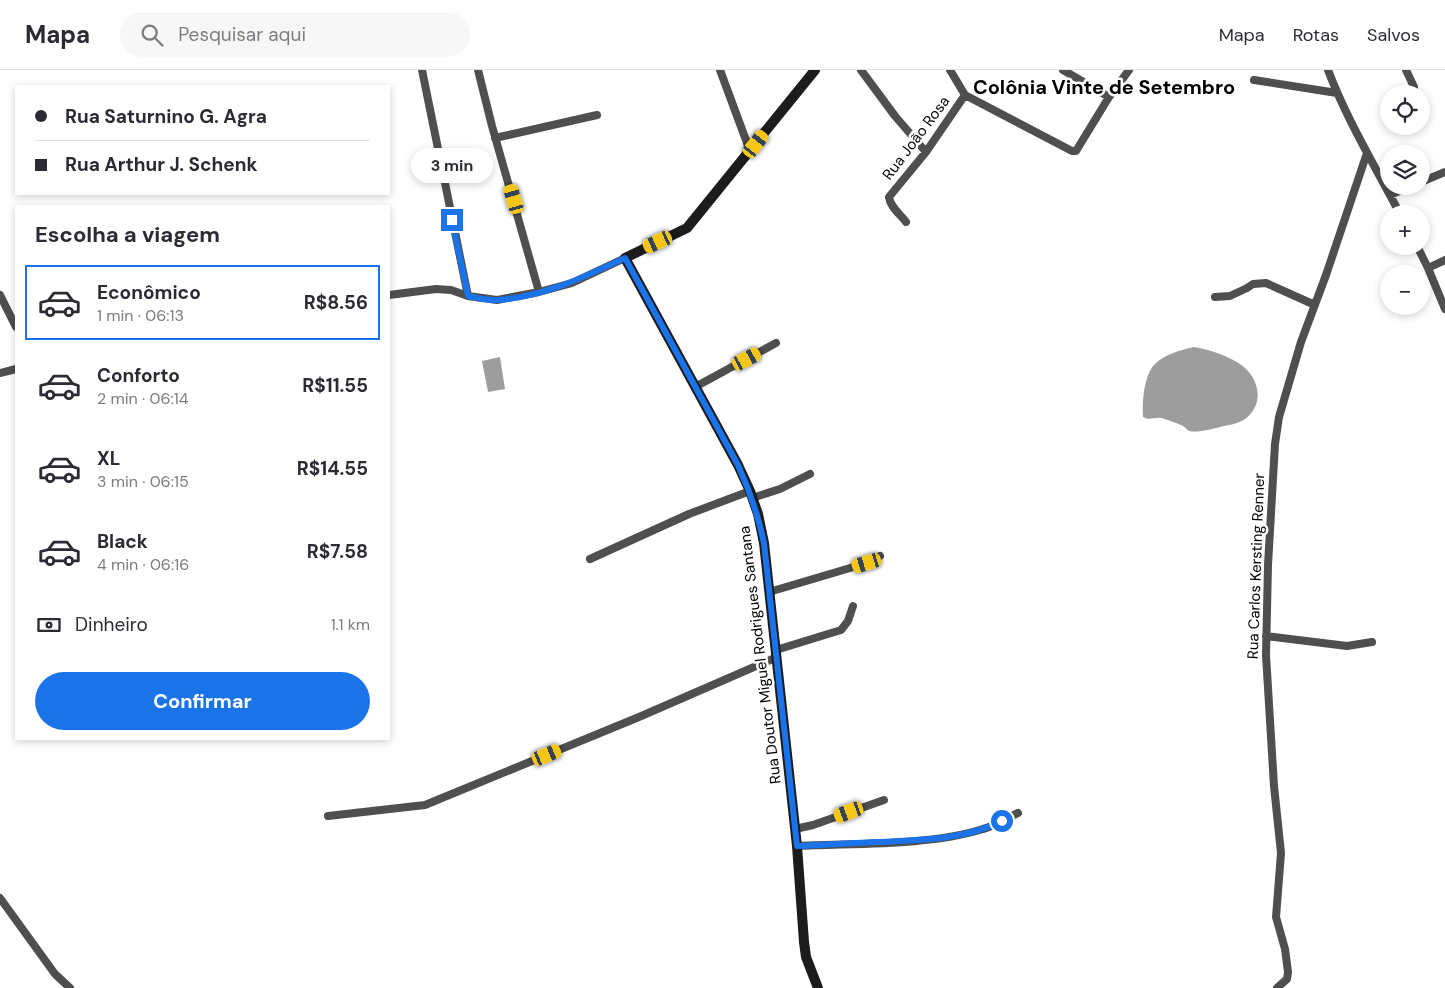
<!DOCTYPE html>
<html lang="pt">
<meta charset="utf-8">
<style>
body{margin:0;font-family:"DM Sans",sans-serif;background:#f7f7f7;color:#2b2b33;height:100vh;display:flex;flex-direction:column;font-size:19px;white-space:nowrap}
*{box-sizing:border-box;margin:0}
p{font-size:16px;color:#7c7c81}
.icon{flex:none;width:28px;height:28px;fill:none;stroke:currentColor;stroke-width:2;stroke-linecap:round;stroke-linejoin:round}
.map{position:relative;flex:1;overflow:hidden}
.sheet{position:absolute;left:15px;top:135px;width:375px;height:535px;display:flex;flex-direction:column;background:#fff;border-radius:0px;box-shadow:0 2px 8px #0003}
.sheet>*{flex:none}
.banner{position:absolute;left:15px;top:15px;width:375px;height:110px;border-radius:0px;box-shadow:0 2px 8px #0003;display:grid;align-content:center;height:110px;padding:0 20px;background:#fff}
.controls{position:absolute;left:1380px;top:15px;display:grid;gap:10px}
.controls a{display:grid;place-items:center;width:50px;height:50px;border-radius:50%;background:#fff;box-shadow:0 2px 8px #0003;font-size:25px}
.end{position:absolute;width:22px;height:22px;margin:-11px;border:6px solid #1a73e8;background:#fff;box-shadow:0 0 0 2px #fff}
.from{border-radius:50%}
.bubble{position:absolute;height:35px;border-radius:18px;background:#fff;box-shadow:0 2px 8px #0003;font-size:16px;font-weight:700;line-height:35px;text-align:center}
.car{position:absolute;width:15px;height:30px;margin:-15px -8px;border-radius:6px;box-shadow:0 0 4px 1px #0007;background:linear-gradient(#f5c518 24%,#345 0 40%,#f5c518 0 76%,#345 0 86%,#f5c518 0)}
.banner b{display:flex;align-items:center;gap:18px;height:48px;font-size:19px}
.banner b+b{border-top:1px solid #e1e1e2}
.banner i{width:12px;height:12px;background:#2b2b33}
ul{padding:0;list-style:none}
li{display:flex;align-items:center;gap:15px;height:75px;margin:0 10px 8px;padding:0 10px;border:2px solid transparent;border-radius:0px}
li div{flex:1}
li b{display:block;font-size:19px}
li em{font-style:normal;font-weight:700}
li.selected{border-color:#1a73e8}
li>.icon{width:45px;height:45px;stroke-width:1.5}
h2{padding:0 20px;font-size:22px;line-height:60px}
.pay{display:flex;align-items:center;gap:12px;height:55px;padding:0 20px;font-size:19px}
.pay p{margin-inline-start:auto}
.button{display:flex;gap:10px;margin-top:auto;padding:10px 20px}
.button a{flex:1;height:58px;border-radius:30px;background:#1a73e8;color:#fff;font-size:20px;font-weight:700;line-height:58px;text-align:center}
header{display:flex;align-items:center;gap:30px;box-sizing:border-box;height:70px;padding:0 25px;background:#fff;border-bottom:1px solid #e1e1e2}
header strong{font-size:24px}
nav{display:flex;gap:28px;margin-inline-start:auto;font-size:18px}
.search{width:350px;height:45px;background:#f7f7f7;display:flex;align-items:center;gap:12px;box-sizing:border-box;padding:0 18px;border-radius:28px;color:#7c7c81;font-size:19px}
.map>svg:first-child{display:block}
</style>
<header>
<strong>Mapa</strong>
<div class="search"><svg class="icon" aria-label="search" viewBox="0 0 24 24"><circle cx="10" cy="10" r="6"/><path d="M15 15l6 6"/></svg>Pesquisar aqui</div>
<nav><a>Mapa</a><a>Rotas</a><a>Salvos</a></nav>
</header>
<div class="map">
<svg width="1445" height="918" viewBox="0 0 1445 918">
<rect width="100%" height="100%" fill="#fff"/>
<path fill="#9d9d9d" d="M1194 277C1211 280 1230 286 1244 297 1260 311 1264 335 1245 349 1238 354 1228 355 1220 357 1211 359 1198 363 1189 361 1187 360 1185 357 1183 356 1179 354 1166 349 1161 348 1154 347 1150 351 1143 347 1142 333 1144 304 1155 294 1165 284 1181 280 1194 277Z
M500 287 505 319 488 322 482 291Z"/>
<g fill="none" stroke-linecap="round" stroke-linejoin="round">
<path stroke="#4f4f4f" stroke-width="8" d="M422 0 468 226
M478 0 492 56 539 222
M720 0 750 81
M861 0 895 46 926 82
M950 0 965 25 1072 81H1076L1109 27 1129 0
M1063 0 1109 27
M1328 0C1347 50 1375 96 1400 144
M1406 0 1414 17
M1254 10 1337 23
M495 68 597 45
M1421 112 1445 102
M1390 125 1411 116
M906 152C900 144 890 137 889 127L926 82 965 25
M1417 176 1428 198 1445 239
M1428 198 1445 190
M0 225 16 257
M389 225 436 219 451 220 468 226 497 230 539 222 572 213 625 188
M1215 227 1230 226 1247 218 1253 214 1266 213 1315 235
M0 303 16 299
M695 317 776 273
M752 428 780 419 810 404
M590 489 689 444 750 421
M769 522 867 493 880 486
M1266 566 1347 576 1372 572
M776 580 841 560 848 551 853 536
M328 746 425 735 639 647 777 587
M795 759 813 755 884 730
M797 776C854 773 929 776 983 759 995 756 1007 748 1018 743
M0 828 55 904 70 918
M1277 918 1287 909 1288 902 1285 879 1276 847 1281 783 1274 716 1266 585 1268 495 1275 374 1279 347 1301 272 1326 205 1367 83"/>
<path stroke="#1c1c1c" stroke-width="10" d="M815 0 687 158 625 188 738 395 750 421 758 444 764 473 797 776 804 872 806 887 818 918"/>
</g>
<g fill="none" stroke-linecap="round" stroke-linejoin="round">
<path stroke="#1a73e8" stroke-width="6" d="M452 150 468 226C477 228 488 231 498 230 543 227 584 207 625 188L738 395C750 421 758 445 764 473L797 776C824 775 851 773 878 772 919 770 964 770 1002 751"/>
</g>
<g text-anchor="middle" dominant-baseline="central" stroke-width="5" stroke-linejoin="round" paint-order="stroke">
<g font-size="15" fill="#000" stroke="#fff">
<text transform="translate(916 68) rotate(-53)">Rua João Rosa</text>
<text transform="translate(1256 496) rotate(-88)">Rua Carlos Kersting Renner</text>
<text transform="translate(760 585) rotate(-97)">Rua Doutor Miguel Rodrigues Santana</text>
</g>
<g font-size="20" font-weight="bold" fill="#000" stroke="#fff">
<text x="1104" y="17">Colônia Vinte de Setembro</text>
</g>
</g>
</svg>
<div class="controls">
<a><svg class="icon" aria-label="locate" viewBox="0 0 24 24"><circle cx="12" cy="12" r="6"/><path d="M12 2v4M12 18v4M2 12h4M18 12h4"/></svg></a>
<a><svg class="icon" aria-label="layers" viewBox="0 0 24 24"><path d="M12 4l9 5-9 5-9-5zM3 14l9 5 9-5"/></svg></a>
<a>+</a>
<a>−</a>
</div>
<i class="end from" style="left:1002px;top:751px"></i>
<i class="end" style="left:452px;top:150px"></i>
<div class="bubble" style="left:411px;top:78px;width:82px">3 min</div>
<i class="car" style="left:756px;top:74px;rotate:39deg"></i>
<i class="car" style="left:514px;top:129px;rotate:344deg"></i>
<i class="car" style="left:658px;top:172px;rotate:245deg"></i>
<i class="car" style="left:747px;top:289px;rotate:62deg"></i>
<i class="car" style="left:867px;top:493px;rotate:253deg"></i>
<i class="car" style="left:547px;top:685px;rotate:68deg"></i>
<i class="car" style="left:849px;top:742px;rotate:250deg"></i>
<div class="banner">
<b><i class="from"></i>Rua Saturnino G. Agra</b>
<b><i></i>Rua Arthur J. Schenk</b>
</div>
<section class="sheet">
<h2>Escolha a viagem</h2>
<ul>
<li class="selected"><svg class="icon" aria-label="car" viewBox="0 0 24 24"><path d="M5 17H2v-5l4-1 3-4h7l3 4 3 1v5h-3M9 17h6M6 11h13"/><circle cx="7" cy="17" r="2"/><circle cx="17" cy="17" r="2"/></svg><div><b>Econômico</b><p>1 min · 06:13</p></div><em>R$8.56</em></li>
<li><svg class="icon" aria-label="car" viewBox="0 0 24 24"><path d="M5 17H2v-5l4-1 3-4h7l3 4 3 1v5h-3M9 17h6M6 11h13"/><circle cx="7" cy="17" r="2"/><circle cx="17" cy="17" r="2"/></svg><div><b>Conforto</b><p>2 min · 06:14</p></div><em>R$11.55</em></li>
<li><svg class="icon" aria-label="car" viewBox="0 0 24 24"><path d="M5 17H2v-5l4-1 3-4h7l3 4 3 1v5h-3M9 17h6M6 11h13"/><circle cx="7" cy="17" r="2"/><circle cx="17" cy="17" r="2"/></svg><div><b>XL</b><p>3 min · 06:15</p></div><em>R$14.55</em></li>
<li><svg class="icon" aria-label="car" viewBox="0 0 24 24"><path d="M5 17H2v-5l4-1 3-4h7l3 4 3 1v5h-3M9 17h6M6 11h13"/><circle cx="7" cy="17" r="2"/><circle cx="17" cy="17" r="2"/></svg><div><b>Black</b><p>4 min · 06:16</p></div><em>R$7.58</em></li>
</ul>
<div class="pay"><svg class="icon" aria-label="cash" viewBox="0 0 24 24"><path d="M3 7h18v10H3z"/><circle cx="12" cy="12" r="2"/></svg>Dinheiro<p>1.1 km</p></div>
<div class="button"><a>Confirmar</a></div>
</section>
</div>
